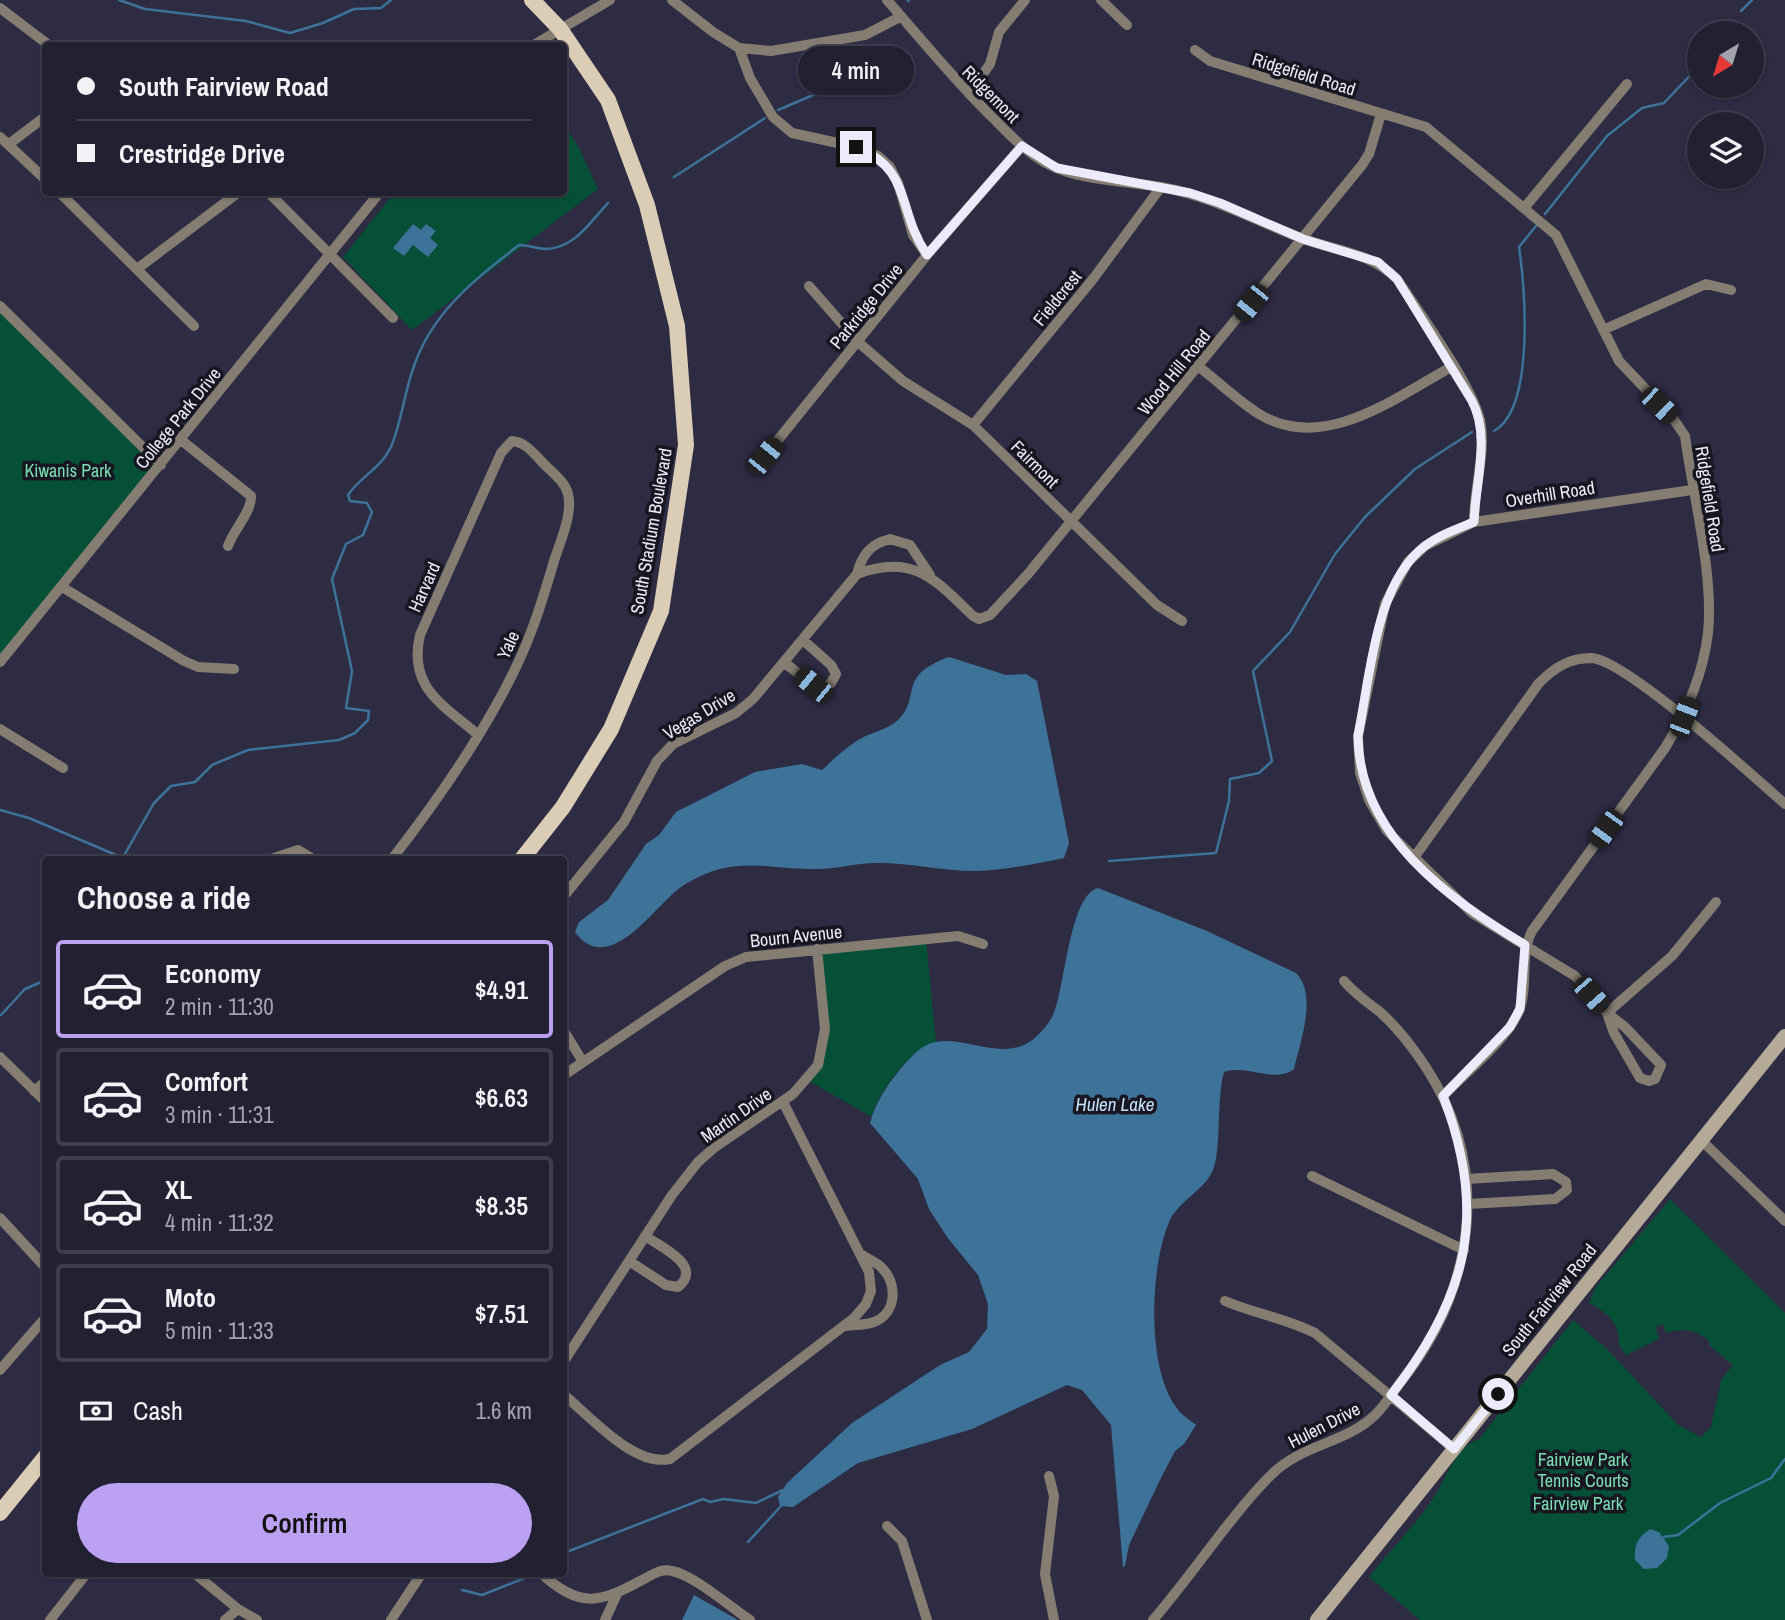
<!DOCTYPE html>
<meta charset="utf-8">
<style>
body{margin:0;font-family:"Archivo Narrow",sans-serif;background:#2e2e3e;color:#f1f3f6;height:100vh;display:flex;flex-direction:column;font-size:26px;white-space:nowrap}
*{box-sizing:border-box;margin:0}
p{font-size:23px;color:#a2a3ac}
.icon{flex:none;width:38px;height:38px;fill:none;stroke:currentColor;stroke-width:2;stroke-linecap:round;stroke-linejoin:round}
.map{position:relative;flex:1;overflow:hidden}
.side{position:absolute;left:42px;top:856px;width:525px;height:721px;display:flex;flex-direction:column;background:#222132;border-radius:7px;box-shadow:0 2px 5px #0004,0 0 0 2px #3f3e4d}
.side>*{flex:none}
.hud{position:absolute;left:42px;top:42px;width:525px;height:154px;border-radius:7px;box-shadow:0 2px 5px #0004,0 0 0 2px #3f3e4d;display:grid;align-content:center;height:154px;padding:0 35px;background:#222132}
.needle{width:46px;rotate:218deg}
.buttons{position:absolute;left:1687px;top:21px;display:grid;gap:14px}
.buttons a{display:grid;place-items:center;width:77px;height:77px;border-radius:50%;background:#222132;box-shadow:0 2px 5px #0004,0 0 0 2px #3f3e4d;font-size:35px}
.end{position:absolute;width:32px;height:32px;margin:-16px;border:9px solid #ecebfa;background:#111;box-shadow:0 0 0 4px #111}
.from{border-radius:50%}
.bubble{position:absolute;height:49px;border-radius:24px;background:#222132;box-shadow:0 2px 5px #0004,0 0 0 2px #3f3e4d;font-size:23px;font-weight:600;line-height:49px;text-align:center}
.car{position:absolute;width:21px;height:42px;margin:-21px -10px;border-radius:9px;box-shadow:0 0 5px 2px #0007;background:linear-gradient(#222 24%,#8ab4d8 0 40%,#222 0 76%,#8ab4d8 0 86%,#222 0)}
.hud b{display:flex;align-items:center;gap:24px;height:66px;font-size:26px}
.hud b+b{border-top:2px solid #3f3e4d}
.hud i{width:18px;height:18px;background:#f1f3f6}
ul{padding:0;list-style:none}
li{display:flex;align-items:center;gap:21px;height:98px;margin:0 14px 10px;padding:0 21px;border:4px solid #3f3e4d;border-radius:7px}
li div{flex:1}
li b{display:block;font-size:26px}
li em{font-style:normal;font-weight:600}
li.active{border-color:#bca0f2}
li>.icon{width:63px;height:63px;stroke-width:1.5}
h2{padding:0 35px;font-size:32px;line-height:84px}
.pay{display:flex;align-items:center;gap:18px;height:77px;padding:0 35px;font-size:26px}
.pay p{margin-inline-start:auto}
.action{display:flex;gap:14px;margin-top:auto;padding:14px 35px}
.action a{flex:1;height:80px;border-radius:42px;background:#bca0f2;color:#111;font-size:28px;font-weight:600;line-height:80px;text-align:center}
.map>svg:first-child{display:block}
</style>
<div class="map">
<svg width="1785" height="1620" viewBox="0 0 1785 1620">
<rect width="100%" height="100%" fill="#2e2c43"/>
<path fill="#055037" d="M564 124 579 148 598 189 412 330 343 257 394 193 564 192Z
M0 306 161 465 4 657 0 654Z
M926 940 936 1042C913 1045 876 1095 872 1117L809 1081 824 1048 818 949Z
M1670 1199 1785 1313V1620H1420L1369 1577C1390 1550 1419 1522 1437 1492 1446 1476 1459 1445 1479 1439L1573 1320 1607 1349 1678 1425 1701 1437 1711 1427 1721 1380 1733 1365 1709 1345V1341C1696 1330 1684 1327 1666 1333L1663 1324 1656 1327 1659 1339 1626 1355 1619 1345C1619 1322 1609 1314 1589 1303L1595 1288Z"/>
<path fill="#3d7299" d="M413 224 421 230 426 224 436 231 430 238 438 245 428 257 413 245 404 256 393 248Z
M949 657 1006 675 1026 674 1037 681 1069 843 1064 858C1035 864 1005 870 975 871 941 871 907 862 873 863 852 864 832 870 810 869 779 869 750 861 720 869 708 872 691 880 681 887 656 904 609 979 575 932L579 922 608 900 646 844 659 835 676 812 755 772 802 764 822 770C833 760 843 750 855 742 867 733 888 730 898 720 923 695 895 677 949 657Z
M1098 888 1207 931 1296 973C1318 995 1300 1042 1294 1069 1275 1084 1246 1064 1224 1072 1216 1098 1222 1153 1212 1172 1203 1191 1179 1201 1170 1220 1150 1264 1146 1367 1176 1407 1180 1414 1189 1419 1196 1425L1184 1444 1175 1451 1160 1480 1129 1545 1125 1566 1123 1567 1111 1425 1082 1390 1067 1385 972 1429 858 1463 793 1507 780 1506 778 1497 787 1483 852 1423 940 1365 969 1352 987 1329 988 1304 978 1275 947 1237 929 1209 918 1179 870 1123C875 1104 885 1088 898 1072 905 1063 918 1048 929 1044 961 1031 1005 1067 1037 1036 1043 1030 1050 1022 1053 1015 1065 990 1069 895 1098 888Z
M1650 1529 1659 1532 1669 1546 1667 1558 1657 1568 1644 1569 1635 1560C1634 1545 1637 1538 1650 1529Z
M694 1595 738 1620H682Z"/>
<g fill="none" stroke-linecap="round" stroke-linejoin="round">
<path stroke="#3d7299" stroke-width="2.5" d="M119 0 145 9 246 21 290 33 323 23 354 9 381 8 391 0
M908 1 909 0
M1741 11 1752 0
M1720 33 1732 21
M778 110 825 90 855 56
M674 177 765 118
M1545 214 1607 136 1642 108 1664 103 1699 66
M1494 431C1535 408 1525 289 1519 247L1536 226
M0 810 29 818 123 858
M122 859 154 803 171 786 195 782 212 765 248 750 339 740 355 733 368 720 369 711 346 708 352 671 332 579 346 544 363 535 372 512 367 503 350 501 348 495C359 478 382 467 391 447 401 423 404 395 413 369 431 313 474 280 519 245 528 245 538 249 547 249 576 247 590 222 608 203
M1109 861 1216 853 1229 801 1230 779 1259 773 1272 761 1253 671 1290 632 1335 554 1365 517 1415 469 1472 432
M1 1015 25 989 46 980
M1664 1537 1678 1535 1720 1503 1771 1478 1785 1459
M748 1542 781 1506
M564 1553 703 1499 710 1502 724 1499 756 1503 783 1490
M462 1590 482 1595 530 1576"/>
<path stroke="#857d72" stroke-width="10" d="M672 0 713 32 739 48 771 51 865 35 900 17
M887 0C922 40 955 81 994 119 1010 135 1026 152 1046 163 1079 181 1125 181 1161 187 1211 196 1254 220 1301 238 1335 251 1370 252 1397 279 1418 311 1476 390 1481 425 1485 456 1474 490 1474 522
M1101 0 1127 25
M0 8 50 46
M532 46 610 0
M739 48 750 78 773 117 792 133 856 147 878 156 890 167 898 183 913 235 927 255
M1195 50 1210 61 1426 127 1556 235 1619 361 1672 417 1685 436C1693 495 1714 575 1708 633 1703 675 1687 712 1665 748L1532 931C1519 956 1529 985 1519 1011 1507 1040 1465 1073 1443 1096
M969 94 990 64 999 32 1025 0
M0 137 46 180
M9 144 46 116
M59 192 194 326
M268 192 393 318
M1525 207 1627 84
M137 269 239 192
M809 286 857 341 903 381 973 425 1157 605 1182 621
M0 306 161 465
M1603 330 1706 284 1731 290
M1199 367C1219 382 1238 401 1259 414 1324 454 1396 397 1453 366
M973 425 1093 279 1161 187
M181 440 251 496C252 511 233 531 228 546
M765 456 927 255 1022 146
M1692 490 1474 522 1425 546 1408 562 1385 604 1358 736 1360 773 1369 800 1387 831 1472 913 1575 976 1607 1013 1625 1027 1661 1065 1655 1079 1649 1081 1640 1078 1614 1033 1607 1013 1672 956 1716 902
M857 574C862 555 870 544 890 539L910 545 930 575
M62 587 184 661 198 667 234 669
M0 662 380 192
M785 663 813 685 823 688 831 683 836 674 831 665 803 640
M0 729 63 768
M271 859 298 850 313 859
M392 859C441 796 503 707 531 632 540 609 547 585 554 561 560 542 573 514 568 494 565 482 554 474 545 465 535 455 526 442 512 441L501 453 420 635C408 687 442 704 477 734
M1413 859 1539 683C1554 668 1569 658 1591 658 1625 659 1753 776 1785 804
M564 896 624 822 657 761 673 744 736 713 753 699 857 574C913 553 935 579 973 616L979 619 990 615 1028 574 1362 165 1369 154 1381 114
M564 1031 583 1062
M0 1057 46 1102
M564 1075 725 966 746 957 958 936 983 944
M34 1091 46 1081
M1701 1140 1785 1221
M1312 1176 1464 1250
M1466 1179 1553 1174 1566 1182 1567 1190 1555 1199 1468 1204
M0 1218 46 1268
M629 1261 666 1285 678 1287C704 1266 661 1247 645 1236
M1225 1301C1255 1314 1286 1318 1315 1333L1454 1449
M846 1326C855 1325 866 1325 874 1322 897 1313 898 1283 881 1267 876 1262 868 1259 862 1255
M564 1361 672 1195 698 1162 715 1147 793 1094 818 1065 825 1029 817 949
M0 1370 46 1317
M564 1395C591 1417 634 1467 670 1459L854 1318 866 1304 871 1291 869 1272 783 1102
M1049 1476 1054 1496 1045 1574 1054 1620
M887 1526 902 1541 927 1620
M194 1573 238 1609 257 1620
M541 1573C579 1609 600 1603 642 1580 652 1575 661 1568 672 1571 694 1575 730 1607 750 1620
M50 1620 87 1573
M225 1620 238 1609
M391 1620 422 1573
M605 1620 617 1594
M1153 1620C1193 1574 1227 1520 1270 1476 1301 1444 1344 1444 1374 1416 1384 1407 1392 1394 1400 1383 1474 1291 1493 1172 1427 1069 1414 1049 1398 1028 1380 1012 1367 1002 1355 994 1344 981"/>
<path stroke="#b5aa98" stroke-width="14" d="M1317 1620 1785 1036"/>
<path stroke="#dbccb5" stroke-width="16" d="M522 859 563 807 611 729 661 611 686 445 677 326 647 205 608 100 560 29 532 0
M0 1513 46 1456"/>
</g>
<g fill="none" stroke-linecap="round" stroke-linejoin="round">
<path stroke="#ecebfa" stroke-width="9" d="M856 147C913 170 896 209 927 255L1022 146 1057 168 1190 193 1220 203 1303 239 1378 262 1397 279 1472 401C1491 437 1475 483 1474 522 1457 529 1439 535 1425 546 1375 583 1370 678 1358 736 1359 836 1448 898 1525 945L1520 1009 1510 1027 1443 1096C1489 1214 1467 1298 1391 1395L1454 1449 1498 1394"/>
</g>
<g text-anchor="middle" dominant-baseline="central" stroke-width="7" stroke-linejoin="round" paint-order="stroke">
<g font-size="18" fill="#ecebfa" stroke="#171621">
<text transform="translate(1304 74) rotate(17)">Ridgefield Road</text>
<text transform="translate(991 94) rotate(45)">Ridgemont</text>
<text transform="translate(1057 298) rotate(-51)">Fieldcrest</text>
<text transform="translate(866 306) rotate(-51)">Parkridge Drive</text>
<text transform="translate(1174 372) rotate(-51)">Wood Hill Road</text>
<text transform="translate(178 418) rotate(-51)">College Park Drive</text>
<text transform="translate(1035 464) rotate(45)">Fairmont</text>
<text transform="translate(1550 494) rotate(-9)">Overhill Road</text>
<text transform="translate(1710 499) rotate(81)">Ridgefield Road</text>
<text transform="translate(651 531) rotate(-80)">South Stadium Boulevard</text>
<text transform="translate(424 587) rotate(-66)">Harvard</text>
<text transform="translate(508 645) rotate(-65)">Yale</text>
<text transform="translate(699 714) rotate(-31)">Vegas Drive</text>
<text transform="translate(796 936) rotate(-6)">Bourn Avenue</text>
<text transform="translate(736 1115) rotate(-35)">Martin Drive</text>
<text transform="translate(1549 1300) rotate(-51)">South Fairview Road</text>
<text transform="translate(1324 1425) rotate(-27)">Hulen Drive</text>
</g>
<g font-size="18" fill="#7adeb3" stroke="#171621">
<text x="68" y="470">Kiwanis Park</text>
<text x="1583" y="1459">Fairview Park<tspan x="1583" dy="21">Tennis Courts</tspan></text>
<text x="1578" y="1503">Fairview Park</text>
</g>
<g font-size="19" font-style="italic" fill="#c3e1f9" stroke="#171621">
<text x="1115" y="1104">Hulen Lake</text>
</g>
</g>
</svg>
<div class="buttons">
<a><svg class="needle" viewBox="-14 -14 28 28"><path d="M0-13l5 13h-10z" fill="#e53935"/><path d="M0 13l5-13h-10z" fill="#a2a3ac"/></svg></a>
<a><svg class="icon" aria-label="layers" viewBox="0 0 24 24"><path d="M12 4l9 5-9 5-9-5zM3 14l9 5 9-5"/></svg></a>
</div>
<i class="end from" style="left:1498px;top:1394px"></i>
<i class="end" style="left:856px;top:147px"></i>
<div class="bubble" style="left:798px;top:46px;width:116px">4 min</div>
<i class="car" style="left:1251px;top:303px;rotate:219deg"></i>
<i class="car" style="left:1659px;top:405px;rotate:134deg"></i>
<i class="car" style="left:765px;top:456px;rotate:39deg"></i>
<i class="car" style="left:813px;top:685px;rotate:309deg"></i>
<i class="car" style="left:1684px;top:717px;rotate:21deg"></i>
<i class="car" style="left:1606px;top:829px;rotate:216deg"></i>
<i class="car" style="left:1591px;top:995px;rotate:139deg"></i>
<div class="hud">
<b><i class="from"></i>South Fairview Road</b>
<b><i></i>Crestridge Drive</b>
</div>
<section class="side">
<h2>Choose a ride</h2>
<ul>
<li class="active"><svg class="icon" aria-label="car" viewBox="0 0 24 24"><path d="M5 17H2v-5l4-1 3-4h7l3 4 3 1v5h-3M9 17h6M6 11h13"/><circle cx="7" cy="17" r="2"/><circle cx="17" cy="17" r="2"/></svg><div><b>Economy</b><p>2 min · 11:30</p></div><em>$4.91</em></li>
<li><svg class="icon" aria-label="car" viewBox="0 0 24 24"><path d="M5 17H2v-5l4-1 3-4h7l3 4 3 1v5h-3M9 17h6M6 11h13"/><circle cx="7" cy="17" r="2"/><circle cx="17" cy="17" r="2"/></svg><div><b>Comfort</b><p>3 min · 11:31</p></div><em>$6.63</em></li>
<li><svg class="icon" aria-label="car" viewBox="0 0 24 24"><path d="M5 17H2v-5l4-1 3-4h7l3 4 3 1v5h-3M9 17h6M6 11h13"/><circle cx="7" cy="17" r="2"/><circle cx="17" cy="17" r="2"/></svg><div><b>XL</b><p>4 min · 11:32</p></div><em>$8.35</em></li>
<li><svg class="icon" aria-label="car" viewBox="0 0 24 24"><path d="M5 17H2v-5l4-1 3-4h7l3 4 3 1v5h-3M9 17h6M6 11h13"/><circle cx="7" cy="17" r="2"/><circle cx="17" cy="17" r="2"/></svg><div><b>Moto</b><p>5 min · 11:33</p></div><em>$7.51</em></li>
</ul>
<div class="pay"><svg class="icon" aria-label="cash" viewBox="0 0 24 24"><path d="M3 7h18v10H3z"/><circle cx="12" cy="12" r="2"/></svg>Cash<p>1.6 km</p></div>
<div class="action"><a>Confirm</a></div>
</section>
</div>
